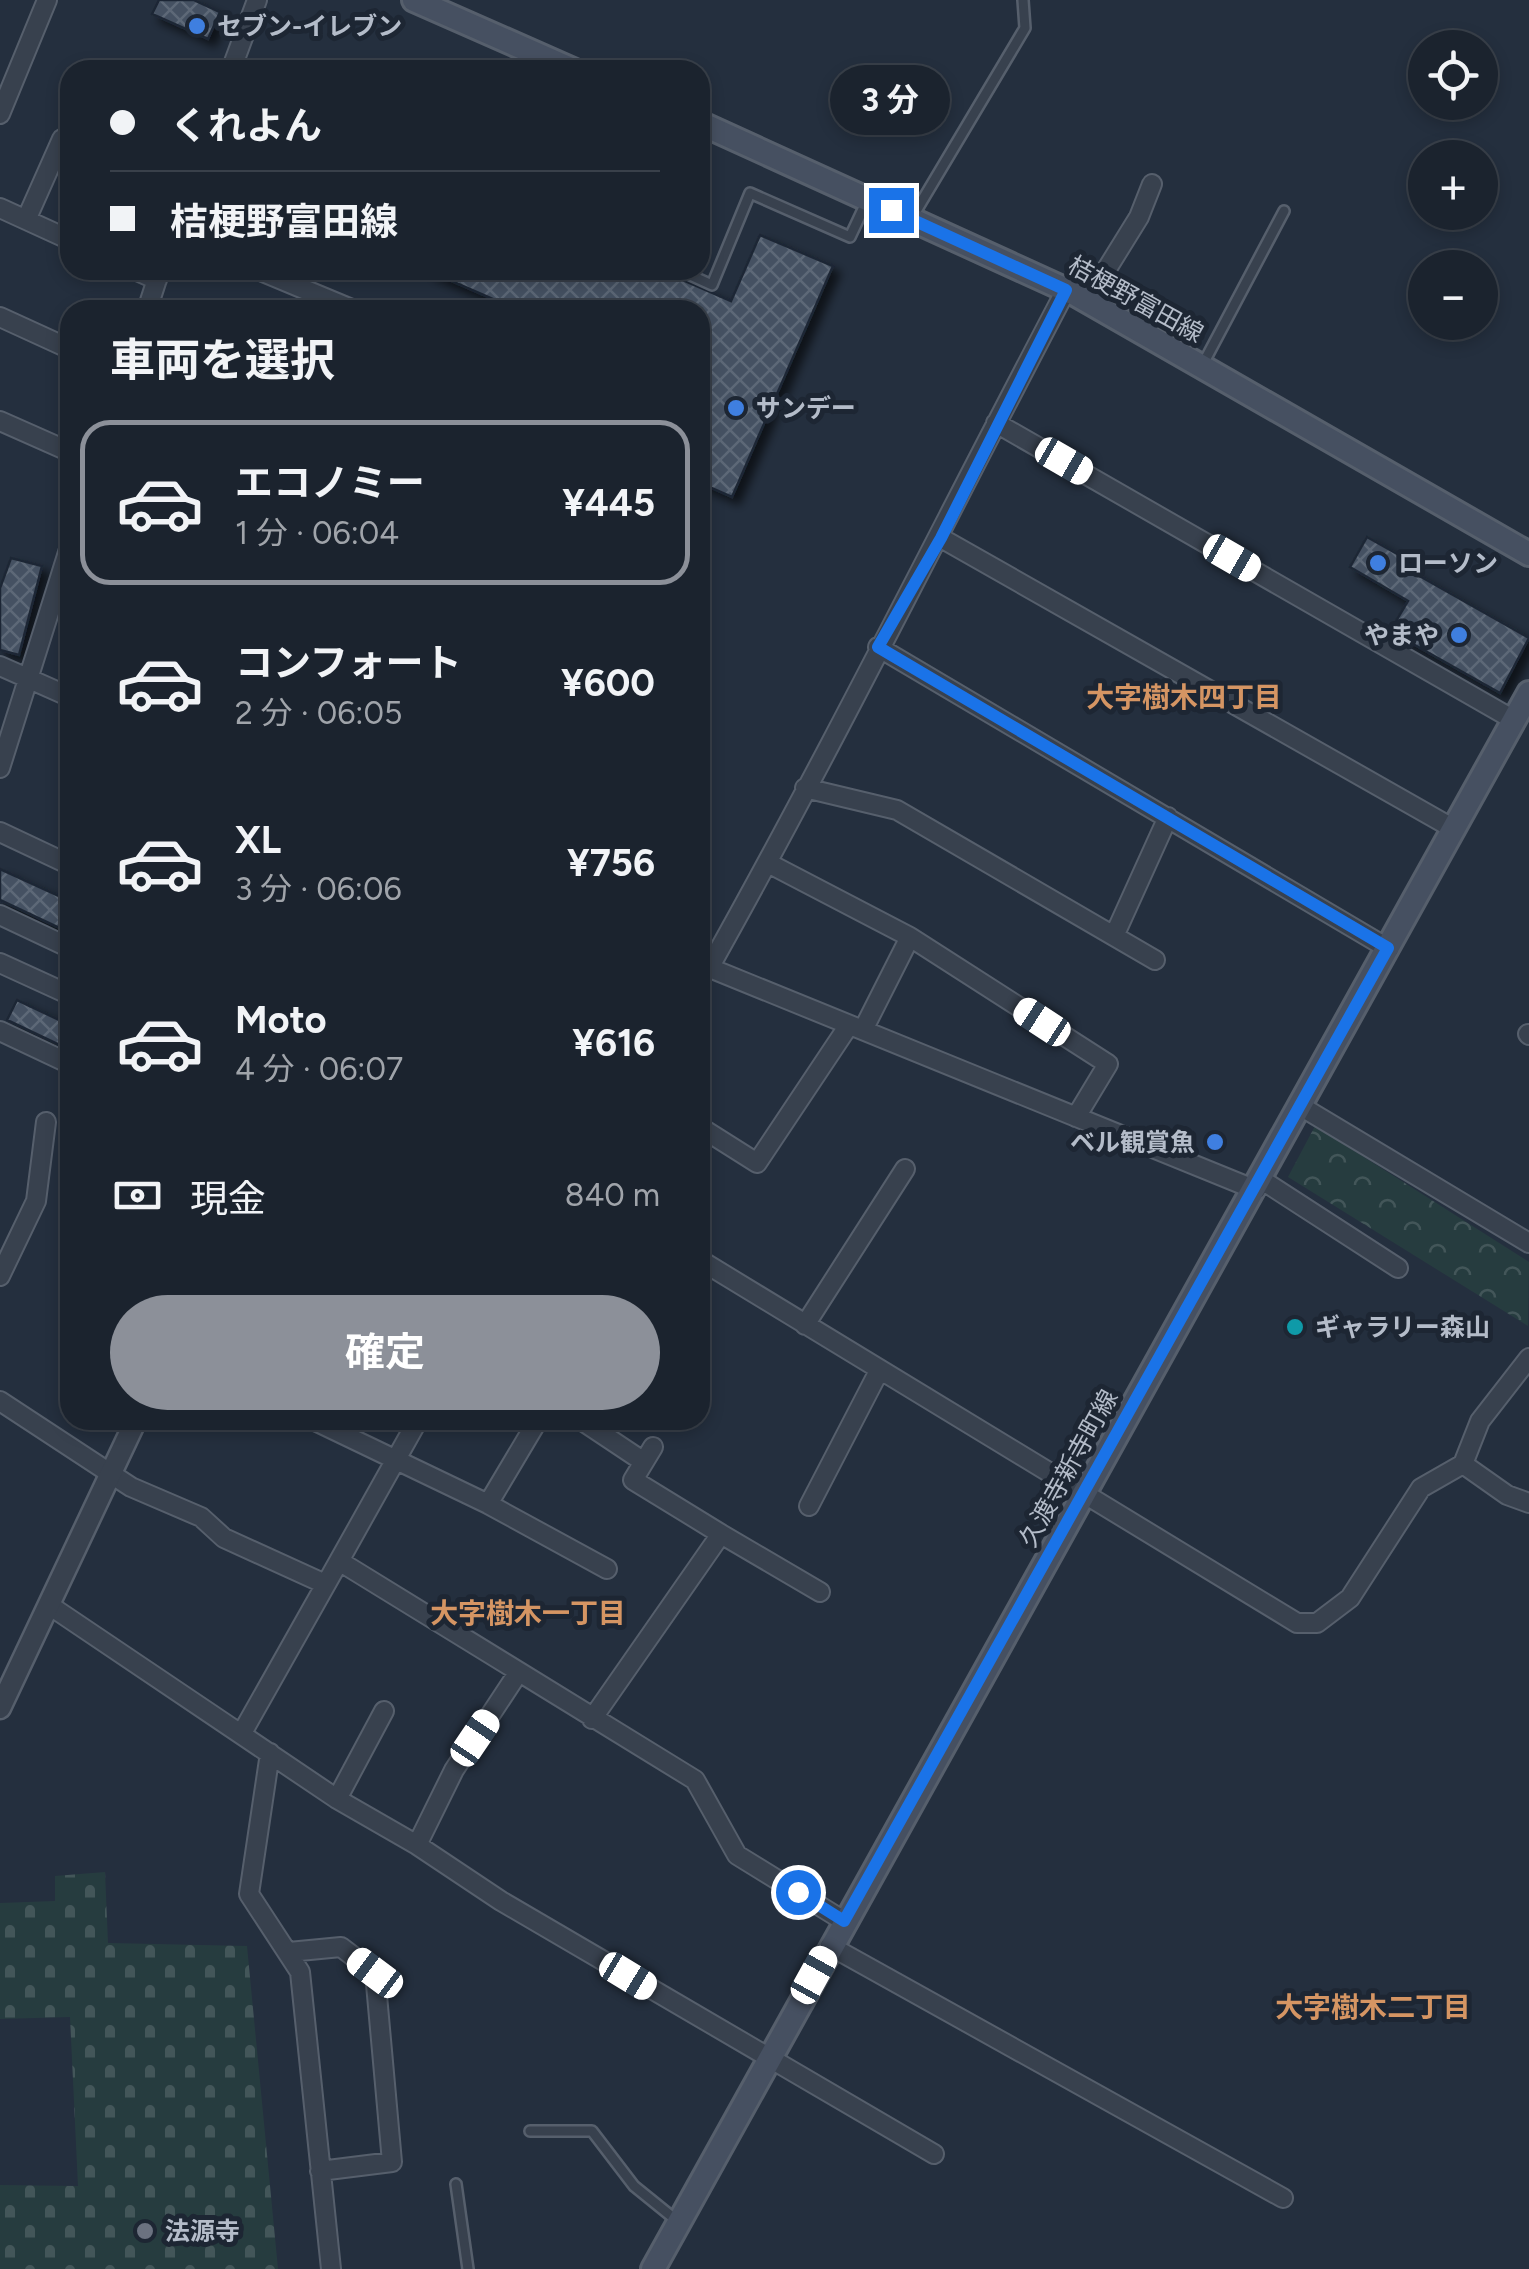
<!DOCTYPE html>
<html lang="ja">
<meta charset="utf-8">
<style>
body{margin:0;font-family:Figtree,"Noto Sans JP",sans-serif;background:#242b36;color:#f1f3f6;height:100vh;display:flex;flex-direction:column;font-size:38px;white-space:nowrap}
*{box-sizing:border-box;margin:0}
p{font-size:32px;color:#a0a4aa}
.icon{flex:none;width:55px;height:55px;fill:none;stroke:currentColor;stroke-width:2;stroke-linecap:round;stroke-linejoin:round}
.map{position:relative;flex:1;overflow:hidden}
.drawer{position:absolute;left:60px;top:300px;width:650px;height:1130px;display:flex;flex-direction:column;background:#1b232e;border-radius:30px;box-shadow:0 5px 15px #0003,0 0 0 2px #39404a}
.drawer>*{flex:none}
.hud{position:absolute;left:60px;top:60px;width:650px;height:220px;border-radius:30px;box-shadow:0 5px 15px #0003,0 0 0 2px #39404a;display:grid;align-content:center;height:220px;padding:0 50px;background:#1b232e}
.buttons{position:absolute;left:1408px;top:30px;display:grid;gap:20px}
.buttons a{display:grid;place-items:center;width:90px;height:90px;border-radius:50%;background:#1b232e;box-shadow:0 5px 15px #0003,0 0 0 2px #39404a;font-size:50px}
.end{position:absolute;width:45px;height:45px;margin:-22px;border:12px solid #1a73e8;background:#fff;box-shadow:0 0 0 5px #fff}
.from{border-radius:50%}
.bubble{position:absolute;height:70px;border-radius:35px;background:#1b232e;box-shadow:0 5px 15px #0003,0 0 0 2px #39404a;font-size:32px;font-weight:700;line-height:70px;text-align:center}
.car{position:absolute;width:30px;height:60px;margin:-30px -15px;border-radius:12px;box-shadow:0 0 8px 2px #0007;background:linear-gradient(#fff 24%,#345 0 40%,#fff 0 76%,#345 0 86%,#fff 0)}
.hud b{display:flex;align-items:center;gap:35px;height:95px;font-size:38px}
.hud b+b{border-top:2px solid #39404a}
.hud i{width:25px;height:25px;background:#f1f3f6}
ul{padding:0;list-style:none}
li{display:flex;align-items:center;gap:30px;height:165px;margin:0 20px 15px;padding:0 30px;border:5px solid transparent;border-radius:30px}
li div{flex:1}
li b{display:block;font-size:38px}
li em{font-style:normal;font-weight:700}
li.selected{border-color:#8c9099}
li>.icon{width:90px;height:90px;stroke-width:1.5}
h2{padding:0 50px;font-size:45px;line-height:120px}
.pay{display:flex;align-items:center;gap:25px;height:110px;padding:0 50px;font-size:38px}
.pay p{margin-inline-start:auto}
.primary-button{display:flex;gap:20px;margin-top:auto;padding:20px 50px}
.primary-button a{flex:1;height:115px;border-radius:60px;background:#8c9099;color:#fff;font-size:40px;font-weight:700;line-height:115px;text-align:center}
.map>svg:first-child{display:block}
</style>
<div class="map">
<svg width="1529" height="2269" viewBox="0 0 1529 2269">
<defs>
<pattern id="cemetery-stones" width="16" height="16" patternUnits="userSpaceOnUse" patternTransform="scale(2.5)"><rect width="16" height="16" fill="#263c3f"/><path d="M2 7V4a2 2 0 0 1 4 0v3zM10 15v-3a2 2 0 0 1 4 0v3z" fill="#435659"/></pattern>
<pattern id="park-crowns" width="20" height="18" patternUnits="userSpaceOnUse" patternTransform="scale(2.5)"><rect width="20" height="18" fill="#263c3f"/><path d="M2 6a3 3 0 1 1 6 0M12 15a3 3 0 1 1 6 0" fill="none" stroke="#435659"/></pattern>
<pattern id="building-cross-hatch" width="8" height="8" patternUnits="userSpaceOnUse" patternTransform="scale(2.5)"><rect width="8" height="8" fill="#455162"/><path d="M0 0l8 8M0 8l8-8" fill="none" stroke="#5d6877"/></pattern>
<filter id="shadow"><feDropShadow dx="7" dy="7" stdDeviation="5" flood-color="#0009"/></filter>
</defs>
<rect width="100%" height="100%" fill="#242f3e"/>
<path fill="url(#cemetery-stones)" d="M105 1872 108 1943 247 1946 278 2269H0V2185L78 2186 70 2017 0 2019V1903L55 1901V1876Z"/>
<path fill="url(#park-crowns)" d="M1315 1126 1529 1262 1528 1326 1288 1177Z"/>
<path fill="url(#building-cross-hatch)" stroke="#1f2835" stroke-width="2.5" filter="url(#shadow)" d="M159 0H194L220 12 208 39 152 14Z
M760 235 833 266 732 497 700 483V310H518L426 270H660L731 301Z
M1367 537 1406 559 1402 566 1529 638 1500 693 1390 631 1408 601 1350 567Z
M11 558 42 566 19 655 0 650V588Z
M0 869 70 901V933L0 900Z
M17 1000 70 1025V1050L7 1020Z"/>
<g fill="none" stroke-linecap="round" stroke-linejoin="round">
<g stroke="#565f6c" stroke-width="14">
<path id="service" d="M913 216 1025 28 1023 0
M679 270 712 285 750 193 850 237 866 203
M1203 364 1284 211
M530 2131H592L634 2186 676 2220
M456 2184 468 2269"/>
</g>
<g stroke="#565f6c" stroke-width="22">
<path id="minor" d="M231 70 257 0
M0 114 47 0
M0 208 70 240
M26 220 62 139 70 142
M135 270 157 280
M258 270 354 310
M1087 301 1139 217 1152 184
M147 310 160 270
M0 317 70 349
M0 421 70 452
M996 423 1514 720
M941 538 1454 829
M878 647 1389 949
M0 666 70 697
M0 768 70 546
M805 788 897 810 1155 960
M0 832 70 865
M768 863 910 937 863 1030
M0 915 70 948
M1115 934 1168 817
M910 937 1108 1064 1076 1117
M0 963 70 995
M700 964 1256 1190
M709 968C834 745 947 516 1066 290
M0 1031 70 1064
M1528 1034 1529 1035
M1302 1107 1529 1243
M700 1127 757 1163 849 1025
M1262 1180 1398 1268
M700 1260 1297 1623H1317L1350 1598 1421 1488 1463 1464 1480 1421 1529 1358
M0 1276 36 1201 46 1122
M805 1325 905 1169
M0 1401 131 1487 201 1517 224 1538 325 1584
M313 1420 488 1504 538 1420
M581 1420 644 1462
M1463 1464 1507 1495 1529 1503
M488 1504 607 1569
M809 1506 879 1371
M721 1534 820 1592
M339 1561 418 1420
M49 1605 337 1799 417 1845 501 1901 934 2154
M592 1719 721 1534 633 1480 653 1447
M242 1733 339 1561 695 1780 737 1855 844 1921
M270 1753 249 1894 300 1972 331 2269
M337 1799 384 1711
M417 1845 454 1770 518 1673
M830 1946 1283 2198
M289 1952 341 1947 375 1973 392 2162 320 2171"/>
</g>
<g stroke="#565f6c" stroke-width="25">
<path id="tertiary" d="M0 1708 136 1420"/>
</g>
<g stroke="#565f6c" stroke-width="28">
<path id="secondary" d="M414 0 573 70
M700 123 1075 294 1529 554
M653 2269 1529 693"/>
</g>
<use href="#service" stroke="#38414e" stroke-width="9"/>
<use href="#minor" stroke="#38414e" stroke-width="18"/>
<use href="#tertiary" stroke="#38414e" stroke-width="20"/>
<use href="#secondary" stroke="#465061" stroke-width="22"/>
</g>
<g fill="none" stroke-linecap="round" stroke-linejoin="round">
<path stroke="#1a73e8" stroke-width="12" d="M798 1892 844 1921 1388 948 878 647 941 538 1066 290 891 210"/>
</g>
<g fill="#3f7fe0" stroke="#1d2633" stroke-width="4">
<circle cx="197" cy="26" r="10"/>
<circle cx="736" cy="408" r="10"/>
<circle cx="1378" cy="563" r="10"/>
<circle cx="1459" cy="635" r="10"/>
<circle cx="1215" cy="1142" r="10"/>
</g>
<circle fill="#0f9aa8" stroke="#1d2633" stroke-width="4" cx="1295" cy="1327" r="10"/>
<circle fill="#6b7280" stroke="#1d2633" stroke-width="4" cx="145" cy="2231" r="10"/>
<g text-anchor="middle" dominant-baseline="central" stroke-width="10" stroke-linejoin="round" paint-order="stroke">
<g font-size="25" font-weight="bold" fill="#b4bcc9" stroke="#1d2633" text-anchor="start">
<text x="217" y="26">セブン-イレブン</text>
<text x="756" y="408">サンデー</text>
<text x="1398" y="563">ローソン</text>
<text x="1439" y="635" text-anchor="end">やまや</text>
<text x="1195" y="1142" text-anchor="end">ベル観賞魚</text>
<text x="1315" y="1327">ギャラリー森山</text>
<text x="165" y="2231">法源寺</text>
</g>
<g font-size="25" fill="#b4bcc9" stroke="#1d2633">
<text transform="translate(1136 299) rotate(29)">桔梗野富田線</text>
<text transform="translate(1068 1468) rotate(-61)">久渡寺新寺町線</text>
</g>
<g font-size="28" font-weight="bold" fill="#d59563" stroke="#1d2633">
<text x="1184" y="697">大字樹木四丁目</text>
<text x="528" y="1613">大字樹木一丁目</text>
<text x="1373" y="2007">大字樹木二丁目</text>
</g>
</g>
</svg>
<div class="buttons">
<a><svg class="icon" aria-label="locate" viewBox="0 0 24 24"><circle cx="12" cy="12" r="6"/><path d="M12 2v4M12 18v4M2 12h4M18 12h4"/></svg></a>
<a>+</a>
<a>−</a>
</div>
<i class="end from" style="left:798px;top:1892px"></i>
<i class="end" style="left:891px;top:210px"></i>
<div class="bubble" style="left:830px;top:65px;width:120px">3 分</div>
<i class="car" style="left:1064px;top:461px;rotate:120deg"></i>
<i class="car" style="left:1232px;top:558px;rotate:120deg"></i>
<i class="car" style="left:1042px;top:1022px;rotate:303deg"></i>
<i class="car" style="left:475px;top:1738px;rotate:34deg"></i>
<i class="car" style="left:375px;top:1973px;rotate:307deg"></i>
<i class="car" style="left:814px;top:1975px;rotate:29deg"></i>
<i class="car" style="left:628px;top:1976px;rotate:121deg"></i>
<div class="hud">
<b><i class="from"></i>くれよん</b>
<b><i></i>桔梗野富田線</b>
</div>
<section class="drawer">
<h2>車両を選択</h2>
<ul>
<li class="selected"><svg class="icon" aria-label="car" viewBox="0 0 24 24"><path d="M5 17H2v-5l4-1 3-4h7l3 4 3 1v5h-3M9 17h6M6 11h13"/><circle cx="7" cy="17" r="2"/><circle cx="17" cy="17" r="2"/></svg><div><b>エコノミー</b><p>1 分 · 06:04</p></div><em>¥445</em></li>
<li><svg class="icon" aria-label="car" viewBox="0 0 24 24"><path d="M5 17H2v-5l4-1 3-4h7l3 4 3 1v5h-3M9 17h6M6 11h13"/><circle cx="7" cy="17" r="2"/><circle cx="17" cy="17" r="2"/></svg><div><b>コンフォート</b><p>2 分 · 06:05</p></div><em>¥600</em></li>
<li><svg class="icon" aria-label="car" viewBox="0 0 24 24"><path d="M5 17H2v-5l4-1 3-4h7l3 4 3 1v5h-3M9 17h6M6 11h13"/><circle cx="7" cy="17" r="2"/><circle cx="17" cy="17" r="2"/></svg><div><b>XL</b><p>3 分 · 06:06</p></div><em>¥756</em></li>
<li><svg class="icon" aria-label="car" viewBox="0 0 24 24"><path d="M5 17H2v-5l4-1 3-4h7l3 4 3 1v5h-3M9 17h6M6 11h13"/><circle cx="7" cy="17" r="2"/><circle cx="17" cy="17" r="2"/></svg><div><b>Moto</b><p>4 分 · 06:07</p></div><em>¥616</em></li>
</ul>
<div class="pay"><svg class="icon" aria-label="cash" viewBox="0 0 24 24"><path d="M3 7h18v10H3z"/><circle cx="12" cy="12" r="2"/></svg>現金<p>840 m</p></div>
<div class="primary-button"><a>確定</a></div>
</section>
</div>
